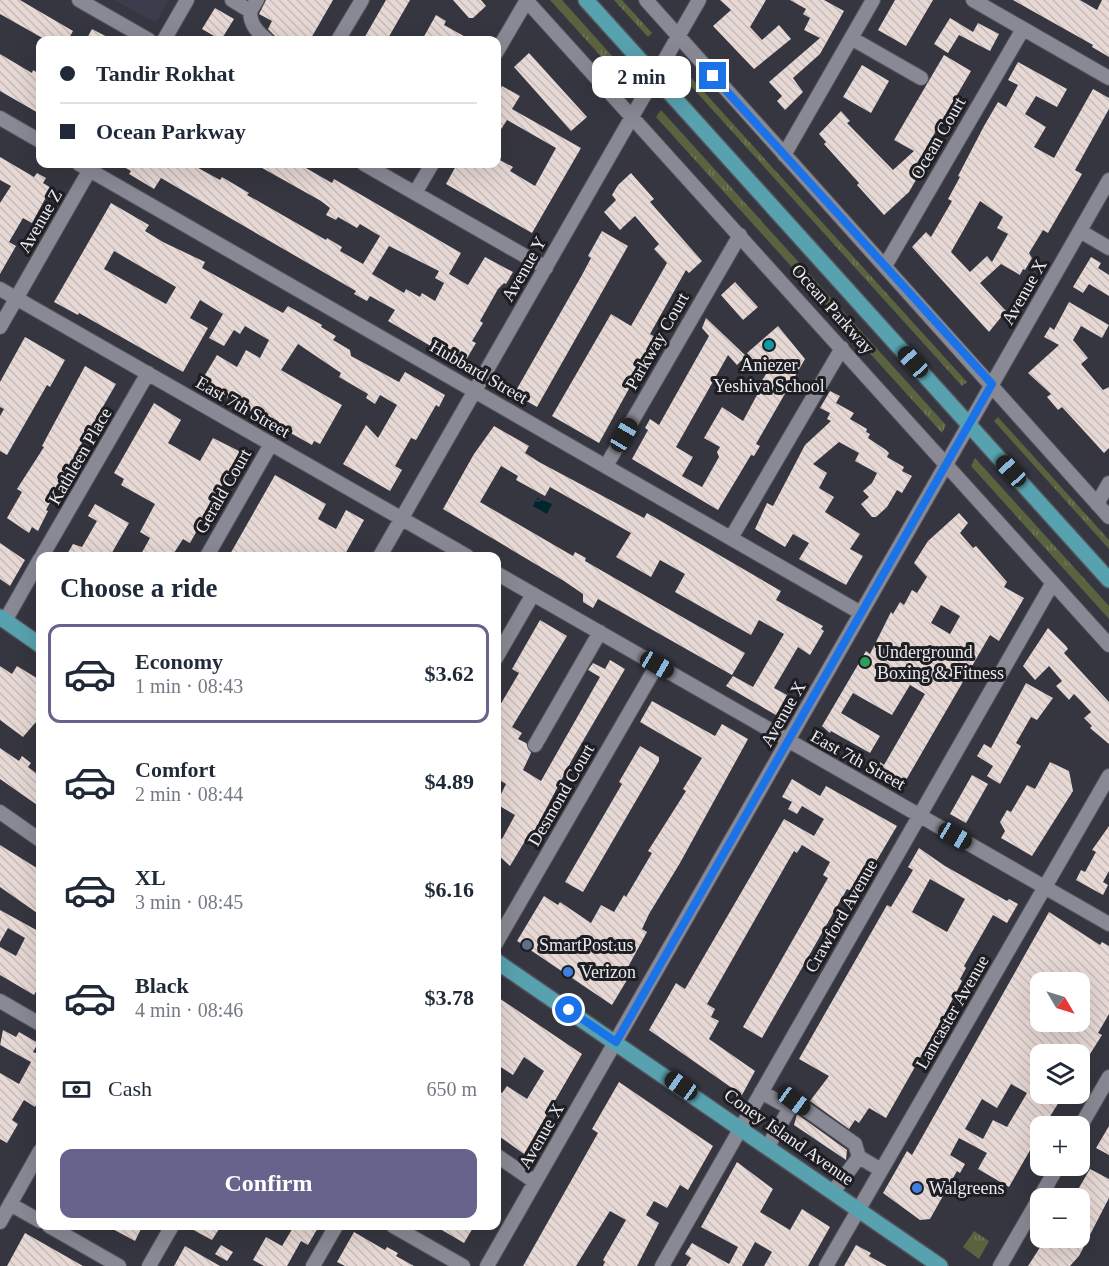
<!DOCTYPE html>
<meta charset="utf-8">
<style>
body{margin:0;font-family:"Times New Roman",serif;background:#f6f6f7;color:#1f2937;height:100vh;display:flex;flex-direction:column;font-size:22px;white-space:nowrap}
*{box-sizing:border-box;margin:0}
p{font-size:20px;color:#747a83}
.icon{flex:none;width:33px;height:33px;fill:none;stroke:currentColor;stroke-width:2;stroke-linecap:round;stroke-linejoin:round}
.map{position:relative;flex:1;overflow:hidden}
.details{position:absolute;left:36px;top:552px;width:465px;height:678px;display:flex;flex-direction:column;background:#fff;border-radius:12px;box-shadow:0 6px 24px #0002}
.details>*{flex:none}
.banner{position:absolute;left:36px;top:36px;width:465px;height:132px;border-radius:12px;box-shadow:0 6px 24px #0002;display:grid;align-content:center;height:132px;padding:0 24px;background:#fff}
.needle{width:39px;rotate:128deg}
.fabs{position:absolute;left:1030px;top:972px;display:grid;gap:12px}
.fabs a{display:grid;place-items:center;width:60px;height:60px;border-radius:12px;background:#fff;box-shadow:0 6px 24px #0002;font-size:30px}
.end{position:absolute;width:27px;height:27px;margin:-14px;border:8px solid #1a73e8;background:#fff;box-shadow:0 0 0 3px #fff}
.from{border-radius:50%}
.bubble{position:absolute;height:42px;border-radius:12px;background:#fff;box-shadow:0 6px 24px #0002;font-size:20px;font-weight:600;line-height:42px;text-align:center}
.car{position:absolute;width:18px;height:36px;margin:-18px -9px;border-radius:8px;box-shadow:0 0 4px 2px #0007;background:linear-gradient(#222 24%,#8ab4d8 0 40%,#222 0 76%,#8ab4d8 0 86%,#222 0)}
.banner b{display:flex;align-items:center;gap:21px;height:57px;font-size:22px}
.banner b+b{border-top:2px solid #e0e1e3}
.banner i{width:15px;height:15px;background:#1f2937}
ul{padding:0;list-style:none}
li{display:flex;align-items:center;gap:18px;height:99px;margin:0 12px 9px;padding:0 12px;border:3px solid transparent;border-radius:12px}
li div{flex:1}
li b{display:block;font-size:22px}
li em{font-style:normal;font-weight:600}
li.on{border-color:#67638c}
li>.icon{width:54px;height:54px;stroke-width:1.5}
h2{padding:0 24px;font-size:27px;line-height:72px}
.pay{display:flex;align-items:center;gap:15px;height:66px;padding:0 24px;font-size:22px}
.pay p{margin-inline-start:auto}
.button{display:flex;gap:12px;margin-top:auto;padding:12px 24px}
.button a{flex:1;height:69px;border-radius:12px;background:#67638c;color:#fff;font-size:24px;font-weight:600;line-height:69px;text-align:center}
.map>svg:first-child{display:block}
</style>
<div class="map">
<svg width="1109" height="1266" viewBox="0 0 1109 1266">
<defs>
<pattern id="grass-tufts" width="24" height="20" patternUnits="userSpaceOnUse" patternTransform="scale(1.5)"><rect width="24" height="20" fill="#5a623f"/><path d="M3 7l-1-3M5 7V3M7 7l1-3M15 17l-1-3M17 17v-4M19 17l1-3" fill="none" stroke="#72795b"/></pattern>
<pattern id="water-ripples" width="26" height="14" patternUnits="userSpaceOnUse" patternTransform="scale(1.5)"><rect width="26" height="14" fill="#00252d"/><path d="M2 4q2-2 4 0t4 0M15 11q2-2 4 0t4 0" fill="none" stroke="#25454c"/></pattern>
<pattern id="building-back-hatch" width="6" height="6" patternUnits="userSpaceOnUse" patternTransform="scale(1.5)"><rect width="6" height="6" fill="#e6d8d4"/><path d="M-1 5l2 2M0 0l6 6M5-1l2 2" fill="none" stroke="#c6bbb8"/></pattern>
</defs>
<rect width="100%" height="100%" fill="#35363f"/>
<path fill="#3b3d4c" d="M114 0H169L156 23Z"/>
<path fill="url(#grass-tufts)" d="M550 0H562L632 78 626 84Z
M614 0H622L652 33 648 37Z
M685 71 967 382 962 386 681 75Z
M661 110 946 425 942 433 656 117Z
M998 417 1109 540V549L994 421Z
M975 458 1109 606V619L971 466Z
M974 1231 989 1241 979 1259 963 1247Z"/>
<path fill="url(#water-ripples)" d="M537 498 552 504 547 514 533 506Z"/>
<path fill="url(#building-back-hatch)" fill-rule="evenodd" d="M0 0H20L73 31 68 40H46L0 14Z
M266 0H333L310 40H283L275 36 268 29 272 21 259 14Z
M386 0H410L387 40H363Z
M453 0H481L486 6 473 18H469Z
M720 0H766L750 27 762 40 779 25 791 39 754 69 713 26 731 10Z
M790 0H824L844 11 820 54 793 78 803 92 785 110 777 101 782 96 769 82 820 38 804 30 810 18 803 14 806 9Z
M895 0H933L906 46 878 30Z
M1013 0H1080L1097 10 1102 0H1109V57L1092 47 1093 45Z
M215 8 234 19 221 40 202 29Z
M436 15 446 21 444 25 471 40H422Z
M950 18 973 32 978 23 999 34 990 51 959 35 948 53 934 44Z
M92 29 113 40H86Z
M529 53 587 117 571 131 514 67Z
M0 54 32 73 33 70 40 74V114L0 91Z
M944 55 971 71 916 165 921 171 909 192 884 215 857 185 859 183 824 144 826 142 819 134 841 111 850 121 847 123 893 170 914 151 894 140Z
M1018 62 1067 89 1057 107 1036 96 1025 114 1046 127 1034 147 1054 158 1093 89 1109 98V109L1075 170 1082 174 1048 233 1043 230 1029 253 1032 258 1025 270 1023 269 1020 275 1001 264 980 283 1006 311 989 332 912 247 926 232 931 237 952 201 948 199 960 177 958 176 984 126 998 102 1006 107 1018 85 1008 80ZM980 201 1003 217 997 228 1008 234 992 262 987 256 970 272 951 252Z
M862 65 889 81 871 113 843 97Z
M502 86 520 96 512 109 581 148 532 233 446 184 457 164H496V158L513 167 510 171 535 186 551 157 556 148 507 120 496 137V95Z
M0 157 34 177 37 173 46 178 43 183 51 188 32 223 23 218 9 242 16 246 0 274V203L11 186 0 180Z
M119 164H191L220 180 222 177 249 193 247 195 258 201 326 240 327 238 342 247 340 251 363 264 380 236 360 224 357 228 338 217 336 220 326 215 330 208 321 201 255 164H299L332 183 334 179 461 253 449 274 468 285 485 257 513 272 506 284 504 283 498 289 480 321 483 323 472 341 476 343 463 365 388 321 395 310 370 296 367 301 354 294 356 291 161 178 154 189 129 174 131 171ZM389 246 439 271 435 278 444 283 435 301 422 293 420 297 406 289 404 293 372 274Z
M631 173 654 199 650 202 702 261 689 273 686 270 650 334 657 338 599 443 552 416 611 314 631 326 667 263 654 249 659 244 635 216 620 230 604 212 616 200 612 195 618 185Z
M111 203 149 225 145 231 163 242 205 262 202 268 283 313 288 306 322 325 321 327 336 336 333 340 350 350 351 356 399 382 405 372 445 395 439 407 436 405 416 440 411 438 395 466 402 470 390 491 343 464 366 425 378 438 397 405 380 395 375 404 366 398 368 394 339 377 341 373 298 344 281 370 342 405 320 444 314 441 312 445 212 389 211 392 199 385 217 355 237 367 246 350 260 358 269 340 245 326 240 334 234 330 224 346 209 338 223 314 200 300 190 318 208 328 183 372 79 313 78 315 54 302ZM114 251 176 287 166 304 104 269Z
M602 231 628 246 537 407 514 394 582 275 591 258 588 256Z
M1091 257 1101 263 1098 268 1109 275V296L1089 284 1083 293 1073 287Z
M735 282 758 307 743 320 721 295Z
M1069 302 1109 325 1102 338 1081 326 1073 340 1088 358 1081 364 1103 390 1109 387V448L1104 453 1062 407 1058 410 1047 397 1051 394 1028 373 1059 345 1044 337 1050 327 1054 330Z
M706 318 746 356 737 365 728 355 676 447 693 457 682 476 702 487 719 457 717 452 720 447 704 438 722 407 743 421 757 395 766 388 761 382 766 374 747 353 778 326 805 359 756 444 760 446 754 456 751 455 718 510 632 459 648 430 645 428 650 419 659 425 709 336 702 328Z
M25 337 65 360 50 387 47 385 7 455 0 451V416L4 409 0 407V382Z
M85 366 116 384 79 448 82 450 71 470 72 471 65 484 61 482 46 510 48 511 38 531 32 527 29 533 7 518 22 492 17 489 44 447 42 446Z
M830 391 840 396 836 403 854 413 850 419 867 429 866 432 870 434 868 438 886 450 889 453 887 457 904 467 902 471 912 476 902 493 897 490 887 507 876 517H872L861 504 869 497 863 491 872 483 877 473 855 461 859 453 839 442 813 464 827 473 819 488 834 497 825 512 860 534 850 549 863 556 846 585 799 559 809 543 793 534 785 547 755 529 767 503 773 506 805 445 831 421 827 419 830 413 820 408Z
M154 403 181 420 168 443 200 461 213 438 241 452 190 543 183 539 172 556H140L150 538 140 532 155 504 121 485 124 479 114 473Z
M494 426 529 446 525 453 539 462 644 518 647 513 781 591 776 600 823 626 821 629 824 631 810 655 798 647 774 688 787 695 776 715 726 686 733 676 753 687 784 634 759 620 751 635 675 592 685 574 660 560 651 577 616 557 631 533 550 487 545 496 516 480 518 476 501 466 480 502 573 556 575 552 586 558 585 561 745 653 732 675 598 599 593 608 583 602V594L564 581 443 509 474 454Z
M275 475 326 504 318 519 336 529 346 510 364 520 344 556H229Z
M95 504 129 523 110 556H66L73 544 82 547 97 521 88 516Z
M959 513 968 523 960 533 973 548 976 546 1007 582 1004 587 1024 598 999 641 990 635 902 787 875 771 880 762 884 765 925 694 910 685 892 715 853 693 841 713 880 736 870 753 831 731 830 733 822 726 866 651 870 654 891 612 893 614 900 602 904 605 912 590 917 593 927 577 914 563 928 541ZM941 605 960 616 950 634 931 623Z
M0 543 25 560 10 586 0 579Z
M540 620 567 636 512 727 522 733 518 739 526 743 531 753 523 770 541 781 600 677 588 670 593 663 605 669 610 660 625 669 573 758 528 843 525 841 510 866 496 853V836L502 839 515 815 496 804 506 784 496 778V712L519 673 512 669Z
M1048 628 1066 646 1068 649 1064 653 1109 702V744L1090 728 1092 726 1084 718 1091 712 1081 701 1074 694 1069 700 1056 686 1062 681 1049 666 1035 680 1023 666Z
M0 666 12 674 17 666 40 680V725L36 722 23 737 0 720Z
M1026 683 1053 698 1037 720 1031 717 1016 743 1021 746 1000 784 987 776 993 766 977 756 984 744 991 748Z
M652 701 715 736 722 724 748 739 680 863 649 914 642 929 647 932 628 967 633 970 612 1005 517 941 544 896 558 905 560 902 591 923 601 905 614 912 624 895 626 897 652 853 648 851 686 791 683 789 702 758 640 722Z
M640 746 659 757V761L583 892 565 882 622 784 619 782Z
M0 748 19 761 22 756 31 763 28 767 40 776V807L0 779Z
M1050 762 1069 771 1073 791 1032 856 1001 838 1005 831 1000 822 1007 810 1011 812 1027 785 1035 789Z
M972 775 988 784 966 823 950 814Z
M792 779 820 796 826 786 897 826 874 865 867 873 864 872 853 892 847 889 762 1038 743 1027 828 878 823 875 830 862 802 845 797 853 794 851 787 863 707 1004 715 1009 711 1017 719 1021 709 1039 755 1071 742 1095 649 1030 676 983 685 989 784 819 814 836 824 819 802 806 797 814 788 809 792 802 782 797Z
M1109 826V871L1103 882 1108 885 1103 895 1076 880 1081 870 1085 872 1096 852 1092 850Z
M0 845 40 870V915L0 887Z
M919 848 945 866 1007 901 1009 899 1018 904 1007 923 993 915 964 966 966 968 960 979 962 981 946 1012 886 1118 869 1108 859 1123 855 1120 849 1129 810 1101 829 1076 799 1059 887 905 891 907 913 870 908 867ZM930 879 965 899 947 932 912 912Z
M0 910 40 932V984L34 995 0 975V947L16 956 25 938 8 928 0 942Z
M1049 912 1100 945 1102 942 1109 946V1014L1098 1033 1102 1035 1080 1070V1054H1041V1094H1064L1044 1126H1041V1131L1009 1187 978 1169 987 1153 959 1138 950 1155 965 1164 960 1173 957 1171 930 1219 920 1220 883 1193 907 1151 912 1155ZM1041 982H1080V1032L1061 1022H1041ZM1011 1084 1027 1093 1007 1127 993 1120 983 1139 965 1129 982 1099 997 1108Z
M496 996 582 1054 524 1154 496 1134V1089L502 1093 507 1086 527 1099 544 1071 524 1057 513 1075 496 1064Z
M3 1030 16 1037 19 1032 38 1043 33 1052 36 1053 40 1044V1097L35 1107 24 1100 12 1120 18 1124 7 1143 0 1139V1073L19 1084 31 1062 0 1045Z
M619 1082 713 1146 688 1190 680 1185 667 1208 654 1201 646 1215 659 1223 637 1266H603L605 1262 603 1260 626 1220 610 1211 576 1266H523L598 1133 592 1129Z
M797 1114 847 1150 846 1160 794 1125Z
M1109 1126V1155L1096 1148Z
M737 1162 773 1189 760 1212 790 1230 802 1209 830 1227 808 1266H764L772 1252 755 1242 742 1266H686L691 1258 685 1254 692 1243 729 1264 738 1247 701 1227Z
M1090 1169 1109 1179V1198L1079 1256 1070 1266H1028L1046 1238H1080V1198H1073Z
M107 1226H135L141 1229 135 1241Z
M186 1226H221L212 1240Z
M294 1226H319L308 1245 301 1241 287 1266H264L253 1260 266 1237 282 1246Z
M435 1226H474L464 1243Z
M354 1232 385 1250 387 1247 398 1253 396 1256 414 1266H345L337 1262Z
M25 1233 83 1266H7Z
M221 1245 233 1252 227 1261 215 1254Z
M856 1245 871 1253 869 1256 887 1266H844Z
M185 1246 220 1266H174Z"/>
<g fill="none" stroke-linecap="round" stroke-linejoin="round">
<g stroke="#52525b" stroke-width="16">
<path id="minor" d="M79 0 149 40
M232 0 250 11 257 0
M526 0 1109 645
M646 0 1109 517
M973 0 1109 78
M250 11C250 24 257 32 267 40
M851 38 921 78
M164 40 187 0
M338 40 362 0
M496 53 527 0
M0 118 40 141
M784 155 873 0
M79 164 861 613
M364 164 546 268
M415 193 432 164
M1080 231 1109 248
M885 266 1023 29
M0 289 467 556
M0 327 93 164
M606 466 740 235
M1097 504 1109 483
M731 538 842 348
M42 556 148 373
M207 556 271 444
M380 556 699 0
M496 573 1109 924
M5 621 40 559
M496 658 533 594
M535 745 600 632
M0 812 40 840
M496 943 657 665
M0 1001 40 1024
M761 1092 781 1103 794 1101 855 1144 859 1157 881 1170
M1080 1127 1109 1077
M768 1146 794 1101
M496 1155 535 1182
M833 1192 859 1157
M10 1204 40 1221
M0 1222 40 1151
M49 1226 119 1266
M393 1226 463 1266
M149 1266 172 1226
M313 1266 336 1226
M487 1266 1109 180
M662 1266 1052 584
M826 1266 1109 776
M1000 1266 1058 1166"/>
</g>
<g stroke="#52525b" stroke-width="18">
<path id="major" d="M586 0 1109 580
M0 617 40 645
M496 961 940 1266"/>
</g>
<use href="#minor" stroke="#888994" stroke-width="14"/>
<use href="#major" stroke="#58a2af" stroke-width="15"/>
</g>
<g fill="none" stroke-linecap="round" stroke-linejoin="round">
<path stroke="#1a73e8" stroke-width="8" d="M569 1010 616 1042 992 384 713 76"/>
</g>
<circle fill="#0f9aa8" stroke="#1d1d22" stroke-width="2" cx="769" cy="345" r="6"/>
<circle fill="#2e9e5b" stroke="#1d1d22" stroke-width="2" cx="865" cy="662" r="6"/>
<circle fill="#5c6f8a" stroke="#1d1d22" stroke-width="2" cx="527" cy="945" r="6"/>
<g fill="#3f7fe0" stroke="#1d1d22" stroke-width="2">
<circle cx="568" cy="972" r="6"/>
<circle cx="917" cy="1188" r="6"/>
</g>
<g text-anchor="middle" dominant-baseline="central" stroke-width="6" stroke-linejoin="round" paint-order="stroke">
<g font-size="18" fill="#eaeaf1" stroke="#1d1d22">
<text transform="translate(938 138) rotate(-60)">Ocean Court</text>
<text transform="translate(40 221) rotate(-60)">Avenue Z</text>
<text transform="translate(524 269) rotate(-60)">Avenue Y</text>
<text transform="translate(1024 292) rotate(-60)">Avenue X</text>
<text transform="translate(833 309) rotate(48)">Ocean Parkway</text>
<text transform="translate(657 341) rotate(-60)">Parkway Court</text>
<text transform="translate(479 372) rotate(30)">Hubbard Street</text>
<text transform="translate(243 407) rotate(30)">East 7th Street</text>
<text transform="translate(80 456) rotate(-60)">Kathleen Place</text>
<text transform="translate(223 491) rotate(-60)">Gerald Court</text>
<text transform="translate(783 714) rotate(-60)">Avenue X</text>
<text transform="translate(858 760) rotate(29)">East 7th Street</text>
<text transform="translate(561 795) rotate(-60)">Desmond Court</text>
<text transform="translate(841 916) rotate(-60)">Crawford Avenue</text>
<text transform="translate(952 1012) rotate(-60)">Lancaster Avenue</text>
<text transform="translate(541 1136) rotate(-60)">Avenue X</text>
<text transform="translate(789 1137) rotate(35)">Coney Island Avenue</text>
</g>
<g font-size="18" fill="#eaeaf1" stroke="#1d1d22" text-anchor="start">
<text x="769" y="365" text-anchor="middle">Aniezer<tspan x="769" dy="21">Yeshiva School</tspan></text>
<text x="877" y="652">Underground<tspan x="877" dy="21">Boxing &amp; Fitness</tspan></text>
<text x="539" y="945">SmartPost.us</text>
<text x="580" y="972">Verizon</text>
<text x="929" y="1188">Walgreens</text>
</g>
</g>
</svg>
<div class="fabs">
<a><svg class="needle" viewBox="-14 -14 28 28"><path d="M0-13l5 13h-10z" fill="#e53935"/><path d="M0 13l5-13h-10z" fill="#747a83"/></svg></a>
<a><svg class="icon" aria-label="layers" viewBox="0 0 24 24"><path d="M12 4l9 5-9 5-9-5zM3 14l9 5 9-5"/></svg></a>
<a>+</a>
<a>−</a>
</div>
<i class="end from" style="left:569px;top:1010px"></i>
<i class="end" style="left:713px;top:76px"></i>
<div class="bubble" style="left:592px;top:56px;width:99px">2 min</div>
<i class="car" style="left:913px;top:362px;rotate:318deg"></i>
<i class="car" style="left:624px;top:435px;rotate:30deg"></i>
<i class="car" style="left:1011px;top:471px;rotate:318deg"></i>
<i class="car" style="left:657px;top:665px;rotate:120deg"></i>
<i class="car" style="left:955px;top:836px;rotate:120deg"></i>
<i class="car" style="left:681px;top:1086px;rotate:305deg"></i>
<i class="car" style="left:794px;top:1101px;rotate:126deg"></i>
<div class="banner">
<b><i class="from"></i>Tandir Rokhat</b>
<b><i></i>Ocean Parkway</b>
</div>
<section class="details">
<h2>Choose a ride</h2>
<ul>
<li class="on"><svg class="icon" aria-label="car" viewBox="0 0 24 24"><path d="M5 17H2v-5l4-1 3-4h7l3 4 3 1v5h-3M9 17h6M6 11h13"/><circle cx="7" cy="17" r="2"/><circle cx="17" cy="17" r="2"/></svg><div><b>Economy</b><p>1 min · 08:43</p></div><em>$3.62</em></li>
<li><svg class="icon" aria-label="car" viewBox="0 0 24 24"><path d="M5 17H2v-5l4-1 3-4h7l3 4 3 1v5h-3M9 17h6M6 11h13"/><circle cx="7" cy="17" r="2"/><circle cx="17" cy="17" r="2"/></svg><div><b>Comfort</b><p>2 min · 08:44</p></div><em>$4.89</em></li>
<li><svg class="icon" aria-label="car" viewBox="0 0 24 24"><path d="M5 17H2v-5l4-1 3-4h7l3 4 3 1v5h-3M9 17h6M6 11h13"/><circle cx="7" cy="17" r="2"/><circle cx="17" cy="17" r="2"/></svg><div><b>XL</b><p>3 min · 08:45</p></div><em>$6.16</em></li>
<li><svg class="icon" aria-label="car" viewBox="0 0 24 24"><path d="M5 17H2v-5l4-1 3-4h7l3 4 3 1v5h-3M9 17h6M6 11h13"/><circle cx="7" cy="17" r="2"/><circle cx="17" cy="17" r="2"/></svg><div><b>Black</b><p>4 min · 08:46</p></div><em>$3.78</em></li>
</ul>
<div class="pay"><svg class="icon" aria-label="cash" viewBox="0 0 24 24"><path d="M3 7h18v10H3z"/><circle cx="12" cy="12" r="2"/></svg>Cash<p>650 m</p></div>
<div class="button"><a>Confirm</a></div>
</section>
</div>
